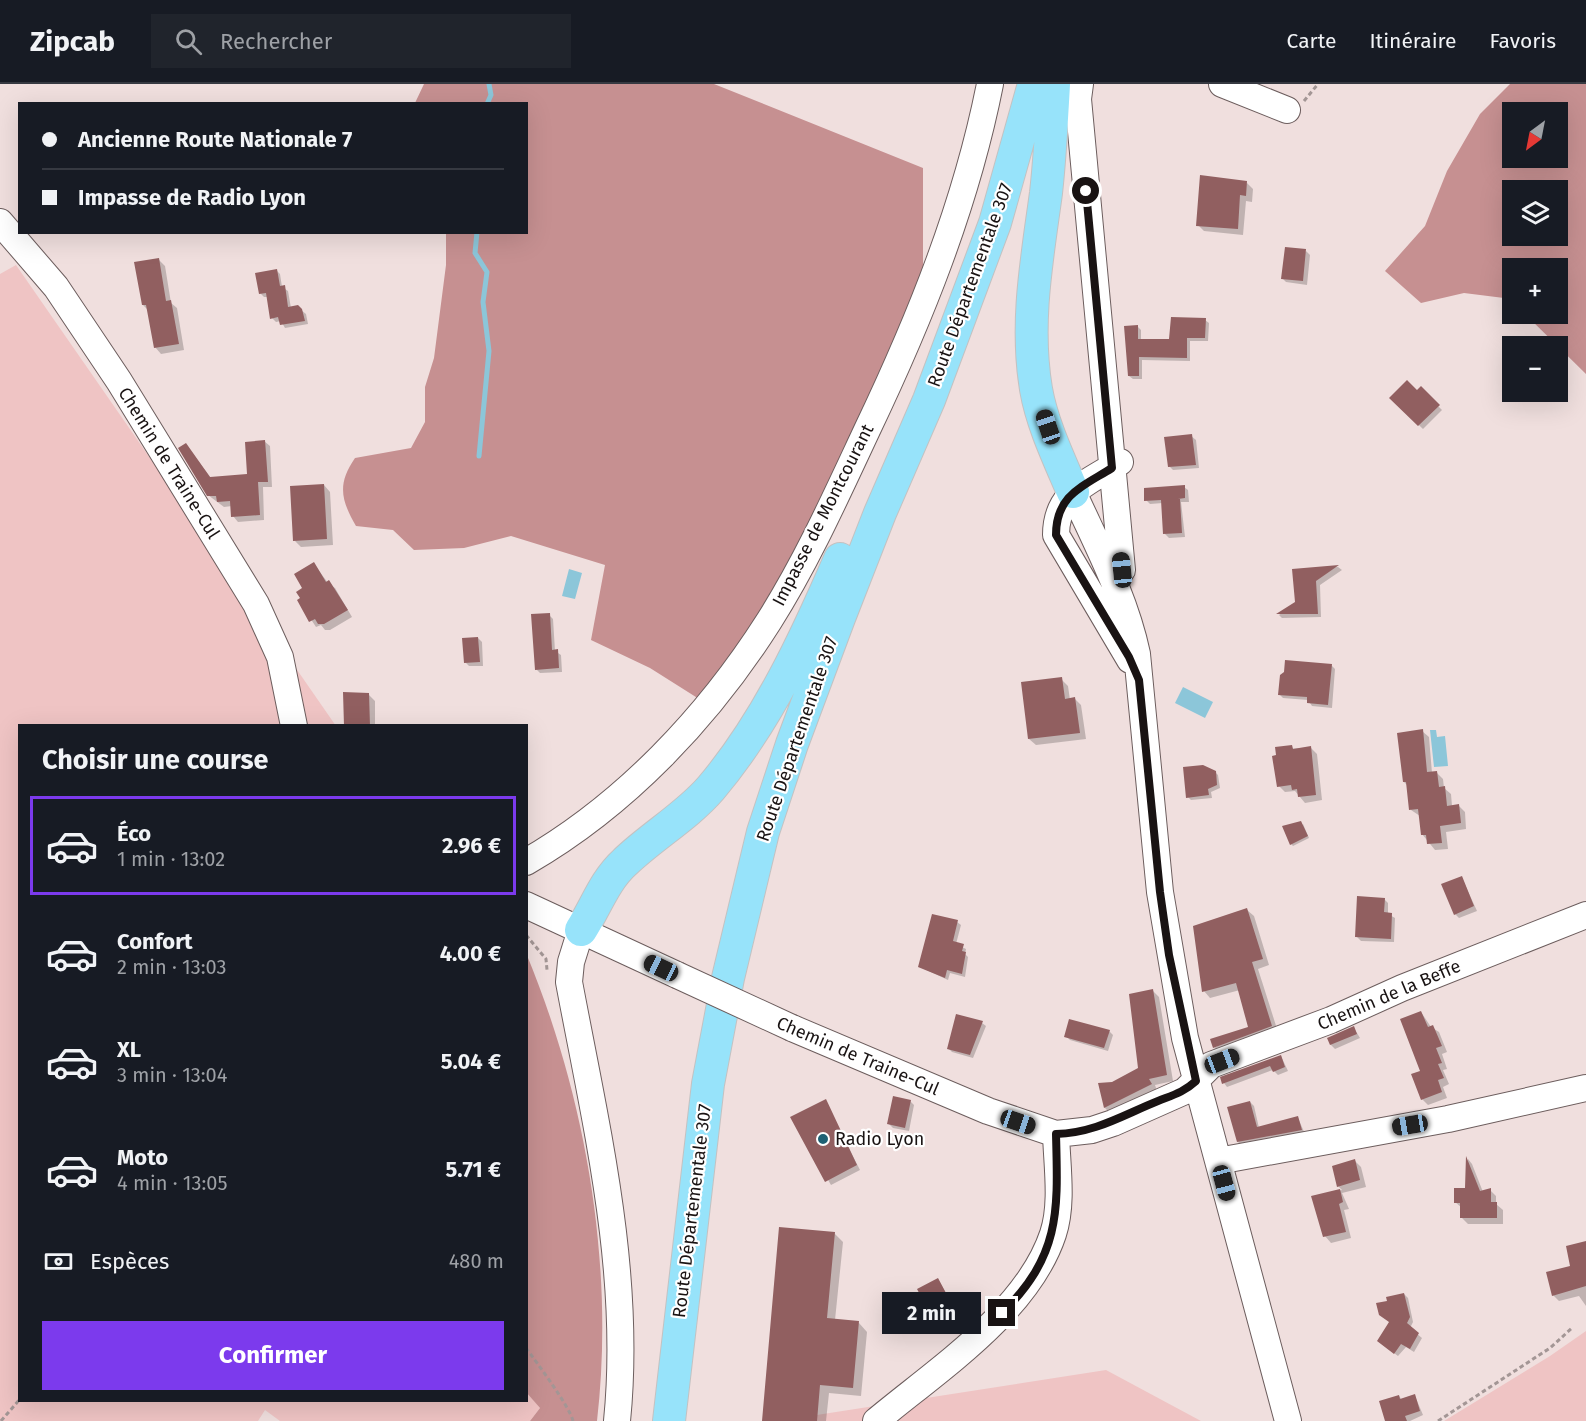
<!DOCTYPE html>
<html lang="fr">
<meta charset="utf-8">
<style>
body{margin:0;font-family:"Fira Sans",sans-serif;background:#20242c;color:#f1f3f6;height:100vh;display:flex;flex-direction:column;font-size:22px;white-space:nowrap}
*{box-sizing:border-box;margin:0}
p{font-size:20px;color:#9ea1a6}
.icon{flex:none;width:33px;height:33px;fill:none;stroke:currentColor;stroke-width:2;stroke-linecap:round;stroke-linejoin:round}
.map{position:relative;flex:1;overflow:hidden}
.drawer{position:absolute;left:18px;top:640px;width:510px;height:678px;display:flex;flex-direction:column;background:#171b24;border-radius:0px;box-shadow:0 6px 24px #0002}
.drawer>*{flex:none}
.banner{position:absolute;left:18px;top:18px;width:510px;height:132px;border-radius:0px;box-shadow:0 6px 24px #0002;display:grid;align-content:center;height:132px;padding:0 24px;background:#171b24}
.needle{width:39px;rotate:212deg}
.buttons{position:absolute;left:1502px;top:18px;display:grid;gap:12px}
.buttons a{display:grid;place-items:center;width:66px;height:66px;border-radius:0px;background:#171b24;box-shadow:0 6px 24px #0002;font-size:30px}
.end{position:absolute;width:27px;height:27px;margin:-14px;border:8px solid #191313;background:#fff;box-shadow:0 0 0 3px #fff}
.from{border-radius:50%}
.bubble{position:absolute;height:42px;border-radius:0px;background:#171b24;box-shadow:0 6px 24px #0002;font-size:20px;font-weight:700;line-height:42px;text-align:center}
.car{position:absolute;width:18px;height:36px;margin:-18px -9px;border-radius:8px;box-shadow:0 0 4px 2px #0007;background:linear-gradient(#222 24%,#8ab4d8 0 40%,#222 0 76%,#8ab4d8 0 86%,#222 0)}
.banner b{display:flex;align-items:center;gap:21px;height:57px;font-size:22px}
.banner b+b{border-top:2px solid #363941}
.banner i{width:15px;height:15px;background:#f1f3f6}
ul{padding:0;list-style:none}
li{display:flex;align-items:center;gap:18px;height:99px;margin:0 12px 9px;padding:0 12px;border:3px solid transparent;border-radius:0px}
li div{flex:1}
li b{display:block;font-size:22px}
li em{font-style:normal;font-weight:700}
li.current{border-color:#7c3aed}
li>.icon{width:54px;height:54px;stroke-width:1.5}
h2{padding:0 24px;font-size:27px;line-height:72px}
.pay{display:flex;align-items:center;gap:15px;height:66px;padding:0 24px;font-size:22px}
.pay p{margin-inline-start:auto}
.button{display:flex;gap:12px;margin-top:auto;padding:12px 24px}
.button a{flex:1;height:69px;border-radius:0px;background:#7c3aed;color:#fff;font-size:24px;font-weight:700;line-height:69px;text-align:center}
header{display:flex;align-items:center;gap:36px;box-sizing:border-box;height:84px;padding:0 30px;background:#171b24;border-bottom:2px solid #363941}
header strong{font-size:28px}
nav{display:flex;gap:33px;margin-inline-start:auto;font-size:21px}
.search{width:420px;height:54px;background:#20242c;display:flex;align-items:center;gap:15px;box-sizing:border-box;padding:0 21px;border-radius:0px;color:#9ea1a6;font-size:22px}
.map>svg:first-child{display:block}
</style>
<header>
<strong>Zipcab</strong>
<div class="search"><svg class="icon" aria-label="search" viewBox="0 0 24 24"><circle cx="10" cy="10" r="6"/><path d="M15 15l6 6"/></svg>Rechercher</div>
<nav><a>Carte</a><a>Itinéraire</a><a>Favoris</a></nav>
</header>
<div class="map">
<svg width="1586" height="1337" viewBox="0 0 1586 1337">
<rect width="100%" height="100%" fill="#f0dfde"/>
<path fill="#efc4c4" d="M16 181 336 642H20V1317H526L527 1308 540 1324 530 1337H280L265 1326 258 1337H0V190Z
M1586 1247V1337H1444L1550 1272Z
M1106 1286 1201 1337H778Z"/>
<path fill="#c69091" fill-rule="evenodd" d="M424 0H714L923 84V224L836 413 707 620 650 584 591 556 605 481 511 452 464 464 414 466 393 446 356 442C341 416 337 400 355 374L411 364 425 338V303L434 274 446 181V149L526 148V20L415 19Z
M1510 0H1586V290L1525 230H1557V184H1512V215L1464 209 1421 219 1385 187 1425 142 1447 87 1480 30ZM1512 28H1557V74H1512ZM1512 106H1557V152H1512Z
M526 869C586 1013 615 1182 597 1337H530L540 1324 526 1308Z"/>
<path fill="#8cc6d9" d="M569 485 582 489 575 515 562 512Z
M1183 603 1213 618 1205 634 1175 619Z
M1430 646H1436L1437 653 1445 652 1448 682 1434 683Z"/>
<path fill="#0003" d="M1247 99 1253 105 1252 118 1246 117 1243 151 1204 147 1198 141Z
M1306 167 1310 171 1307 201 1286 198 1282 194Z
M159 176 165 182 171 219 177 224 184 266 161 270 155 263 148 226 143 221Z
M276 186 280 190 282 203 288 207 291 224 301 226 306 230 308 240 285 244 281 237 276 238 272 234 268 213H264L260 209Z
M1205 236 1209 239 1208 257H1190V277L1142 276V295H1133L1129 292 1137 242 1141 246V256L1171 257Z
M1421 305 1442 326 1423 345 1391 314 1417 308Z
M1191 352 1196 356 1199 384 1173 386 1169 382Z
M264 357 270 362 272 403H263L264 436 238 438 233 432 232 422 224 423 208 411 186 361 211 394 249 391Z
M324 401 330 408 333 461 301 463 295 457Z
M1184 403 1188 406 1189 418H1181L1185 453 1169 454 1165 450 1163 419 1150 420 1146 416Z
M314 480 328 499 335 504 352 533 330 546H325L321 541 316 543 299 517Z
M1338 483 1342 486 1320 501 1321 533 1282 534 1279 531 1296 518 1294 486Z
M549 531 553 535 555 567 561 571 562 588 540 589 536 585Z
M478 554 482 558 483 582H469L465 578Z
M1331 581 1335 585 1332 624 1312 622 1308 616 1283 614 1279 610Z
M1061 595 1068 602 1070 616 1075 615 1081 621 1086 655 1036 661 1029 655Z
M368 610 375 617V642H345Z
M1422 647 1429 653 1432 689 1436 688 1443 695 1444 704 1451 710 1452 722 1458 721 1465 728 1466 745 1446 748 1448 765 1435 766 1422 750 1420 732 1411 726 1408 702 1404 698Z
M1311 664 1317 670 1322 716 1305 719 1295 707 1285 708 1279 702 1276 665Z
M1215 688 1218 691 1220 704 1211 708 1212 714 1191 716 1188 713Z
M1303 740 1309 754 1293 762 1291 760Z
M1462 794 1477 827 1459 834 1455 830Z
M1384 815 1388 819V830L1395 834 1394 858 1361 857 1357 853Z
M1247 826 1254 832 1269 881 1258 885 1278 948 1221 970 1214 964 1250 944 1240 906 1210 914 1204 907Z
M957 838 961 841 956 860 966 865 965 870 968 873 965 893 950 889 948 896 920 883Z
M1152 906 1159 913 1173 997 1155 1001 1157 1007 1111 1030 1105 1024 1100 1000 1112 999 1140 985Z
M1421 928 1431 943 1439 948 1447 968 1442 970 1447 985 1443 986 1449 1000 1443 1003 1447 1014 1428 1021 1422 1015Z
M982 939 986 942 973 974 952 968 948 964Z
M1354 944 1360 954 1335 965 1331 961 1329 954Z
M1109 947 1113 951 1108 967 1070 956 1066 952Z
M1281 972 1288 987 1278 991 1273 986 1227 1003 1224 999Z
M825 1017 860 1086 831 1101 792 1034Z
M910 1017 914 1021 909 1047 893 1044 889 1040Z
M1250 1018 1254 1022 1259 1044 1298 1034 1305 1050 1242 1062 1238 1058Z
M1468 1075 1472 1080 1483 1108 1490 1106 1496 1112V1120L1503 1126V1140H1468L1462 1134V1124L1455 1118 1466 1105Z
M1355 1077 1361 1083 1366 1103 1342 1109 1349 1125 1344 1126 1351 1154 1331 1159 1325 1152 1313 1113 1342 1106 1338 1102Z
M834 1149 843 1158 835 1236 859 1239 867 1248 861 1312 829 1309 826 1337H763Z
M1586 1159V1222L1579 1212 1559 1217 1553 1211Z
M938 1195 959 1232 941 1242 919 1206Z
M1404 1210 1408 1214 1413 1238 1410 1244 1422 1254 1414 1268 1406 1263 1398 1272 1383 1261 1390 1238 1389 1218Z
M1399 1312 1402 1316 1415 1312 1423 1331 1410 1337H1387Z"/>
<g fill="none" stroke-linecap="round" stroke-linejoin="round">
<path stroke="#8cc6d9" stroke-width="5" d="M487 20 491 11 489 0
M477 148 475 169 487 188 483 218 489 267 479 372"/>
</g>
<path fill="#915f60" d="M1200 91 1247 97 1246 112 1240 111 1238 145 1196 142Z
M1285 163 1306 165 1303 197 1281 195Z
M159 174 166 217 171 216 179 260 154 264 146 221H142L134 178Z
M277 185 280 202 285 201 288 223 298 221 302 225 305 237 280 241 278 233 270 235 266 209 259 210 255 189Z
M1171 233 1206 234 1205 254H1187V274L1139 273V292H1128L1124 242 1138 241V255H1169Z
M1407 296 1417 306 1421 302 1440 321 1418 342 1389 314Z
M1192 350 1196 381 1168 383 1164 353Z
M265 356 268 398H258L260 431 231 433 230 417 217 418 216 412H207L178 364 186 359 210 393 247 390 245 358Z
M324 400 327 455 293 457 290 402Z
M1185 401V414L1178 415H1180L1182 449 1163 450 1161 416 1144 417V404Z
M314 478 326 498 329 496 348 526 324 540H318L315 535 309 538 297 516 300 514 296 508 302 504 294 490Z
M1339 481 1316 497 1318 530H1276L1295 518 1292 485Z
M550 529 552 566 558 565 559 584 535 586 531 530Z
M478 553 480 578 464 579 462 554Z
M1285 576 1332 580 1328 621 1307 619V613L1278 611 1280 591 1284 588Z
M1062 593 1065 615 1075 613 1080 649 1028 655 1021 598Z
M343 608 369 609 370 642H344Z
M1423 645 1427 688 1437 687 1439 703 1445 702 1447 722 1459 720 1461 739 1440 742 1442 759 1427 760 1426 751H1421L1418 725 1409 726 1406 698H1403L1397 649Z
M1292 661 1293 665 1311 662 1316 711 1298 713 1297 705 1292 706 1291 701 1277 703 1272 672 1276 671 1275 663Z
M1203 681 1216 687 1217 701 1208 705 1209 711 1186 714 1183 683Z
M1301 737 1308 752 1290 761 1282 742Z
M1462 792 1474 822 1454 831 1441 800Z
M1357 812 1385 814 1384 828 1392 829 1391 855 1355 853Z
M1247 824 1263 875 1252 878 1272 942 1213 964 1210 955 1248 943 1236 899 1202 908 1193 842Z
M932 830 958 836 953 857 964 860 962 867 966 868 962 890 947 886 945 894 918 883Z
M1153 905 1167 991 1149 995 1152 1000 1104 1024 1098 999 1112 998 1138 984 1129 910Z
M1421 927 1428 943 1433 941 1442 962 1436 964 1442 979 1438 980 1444 994 1438 996 1442 1008 1421 1016 1411 990 1420 987 1400 935Z
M956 930 983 937 970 971 947 965Z
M1069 935 1110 946 1104 964 1064 953Z
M1354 942 1357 950 1330 961 1327 954Z
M1281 971 1285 983 1273 988 1270 982 1222 1000 1220 993Z
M893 1012 911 1016 905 1044 887 1040Z
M826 1015 857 1081 825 1098 790 1033Z
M1250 1017 1257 1043 1298 1032 1302 1046 1237 1058 1227 1023Z
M1466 1072 1480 1107 1491 1104V1118H1497V1134H1460V1119H1454V1104H1465Z
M1355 1075 1360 1096 1337 1103 1332 1082Z
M1340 1105 1343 1118 1339 1120 1346 1148 1323 1153 1311 1112Z
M779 1143 835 1148 827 1234 859 1237 853 1304 820 1301 817 1337H762Z
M1586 1157V1202L1552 1212 1546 1188 1570 1182 1566 1162Z
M938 1194 956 1228 935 1239 917 1205Z
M1404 1209 1410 1233 1407 1239 1419 1249 1410 1265 1401 1260 1394 1270 1377 1257 1389 1238 1379 1231 1376 1219 1387 1217 1386 1213Z
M1415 1310 1420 1327 1405 1332 1407 1337H1385L1379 1317 1399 1311 1400 1315Z"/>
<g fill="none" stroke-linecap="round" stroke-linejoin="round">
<g stroke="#6c5d5d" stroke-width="28">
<path id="minor" d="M1080 0 1078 15 1122 486
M1222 0 1287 26
M0 138 56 203 119 297 256 520 280 573 294 642
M1120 378C1088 399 1056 408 1056 451L1130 576
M1073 408C1097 461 1125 513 1137 570L1160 808 1185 954 1288 1337
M526 778C625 721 708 633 769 537 807 477 837 410 867 346 920 235 966 121 990 0
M526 821 677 891
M581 846 571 878 569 898C596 1042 632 1189 617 1337
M792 944 988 1027 1056 1050 1092 1046 1113 1039 1185 1007 1211 981 1331 936 1402 904 1586 831
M1218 1077 1448 1035 1586 1004
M876 1337C937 1286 1027 1228 1053 1150 1063 1120 1057 1082 1056 1050"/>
</g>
<g stroke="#c3c2c2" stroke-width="34">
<path id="major" d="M1054 0C1052 36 1050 73 1046 109 1037 175 1025 239 1036 305 1042 340 1059 375 1073 408
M581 846C596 823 604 797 625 778 652 752 687 732 711 704 767 638 806 554 840 475
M669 1337 708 1000 728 894 763 748 792 660 839 534 880 429 929 316 995 139 1034 0"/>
</g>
<path stroke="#a39695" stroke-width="3" stroke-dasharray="4.5 3" stroke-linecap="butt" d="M1304 17 1318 0
M526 851 546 875 547 886
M526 1264C537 1279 570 1323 573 1337
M1 1337 20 1315
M1438 1337 1550 1264 1572 1244"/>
<use href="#minor" stroke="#fff" stroke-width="26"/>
<use href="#major" stroke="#97e3fa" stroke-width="32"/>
<g stroke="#6c5d5d" stroke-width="28" stroke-linecap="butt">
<path id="minor-bridge" d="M677 891 792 944"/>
</g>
<use href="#minor-bridge" stroke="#fff" stroke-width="26"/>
</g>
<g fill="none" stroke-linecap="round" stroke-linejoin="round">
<path stroke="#191313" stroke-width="8" d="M1002 1229C1061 1171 1058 1127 1056 1050 1095 1049 1123 1031 1158 1017 1173 1011 1184 1008 1196 997L1169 871 1160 808 1139 596 1129 573 1056 451C1056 411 1082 403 1112 384L1086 107"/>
</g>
<circle fill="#1e6174" stroke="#fff" stroke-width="2" cx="823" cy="1055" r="6"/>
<g text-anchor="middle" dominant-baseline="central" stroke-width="4.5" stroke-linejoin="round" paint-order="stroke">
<g font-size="18" fill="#191313" stroke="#fff">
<text transform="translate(970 201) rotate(-70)">Route Départementale 307</text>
<text transform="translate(169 379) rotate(58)">Chemin de Traine-Cul</text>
<text transform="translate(823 431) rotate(-63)">Impasse de Montcourant</text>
<text transform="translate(797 655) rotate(-71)">Route Départementale 307</text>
<text transform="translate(1389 911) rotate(-23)">Chemin de la Beffe</text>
<text transform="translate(858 972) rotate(23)">Chemin de Traine-Cul</text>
<text transform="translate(692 1127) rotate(-83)">Route Départementale 307</text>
</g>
<g font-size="18" fill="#191313" stroke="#fff" text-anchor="start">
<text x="835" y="1055">Radio Lyon</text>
</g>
</g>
</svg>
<div class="buttons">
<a><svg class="needle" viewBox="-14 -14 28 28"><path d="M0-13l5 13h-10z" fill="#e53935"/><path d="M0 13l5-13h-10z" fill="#9ea1a6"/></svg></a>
<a><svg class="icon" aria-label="layers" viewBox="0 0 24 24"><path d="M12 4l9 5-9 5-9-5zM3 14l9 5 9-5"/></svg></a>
<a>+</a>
<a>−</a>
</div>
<i class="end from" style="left:1086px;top:107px"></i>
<i class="end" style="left:1002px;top:1229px"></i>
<div class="bubble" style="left:882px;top:1208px;width:99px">2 min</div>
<i class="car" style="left:1048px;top:343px;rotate:341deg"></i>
<i class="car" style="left:1122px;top:486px;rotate:354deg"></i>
<i class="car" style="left:661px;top:884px;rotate:295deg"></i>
<i class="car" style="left:1222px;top:977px;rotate:69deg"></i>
<i class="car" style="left:1018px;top:1038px;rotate:109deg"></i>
<i class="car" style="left:1410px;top:1041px;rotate:261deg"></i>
<i class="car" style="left:1224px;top:1099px;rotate:165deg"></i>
<div class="banner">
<b><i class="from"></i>Ancienne Route Nationale 7</b>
<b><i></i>Impasse de Radio Lyon</b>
</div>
<section class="drawer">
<h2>Choisir une course</h2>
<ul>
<li class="current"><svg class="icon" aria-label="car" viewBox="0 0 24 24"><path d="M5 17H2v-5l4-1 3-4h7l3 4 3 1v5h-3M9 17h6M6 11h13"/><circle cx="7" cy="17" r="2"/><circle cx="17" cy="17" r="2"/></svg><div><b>Éco</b><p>1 min · 13:02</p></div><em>2.96 €</em></li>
<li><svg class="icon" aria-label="car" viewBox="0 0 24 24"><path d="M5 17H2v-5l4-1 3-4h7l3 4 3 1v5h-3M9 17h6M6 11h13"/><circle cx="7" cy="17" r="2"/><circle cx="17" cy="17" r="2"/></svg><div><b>Confort</b><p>2 min · 13:03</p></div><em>4.00 €</em></li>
<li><svg class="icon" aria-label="car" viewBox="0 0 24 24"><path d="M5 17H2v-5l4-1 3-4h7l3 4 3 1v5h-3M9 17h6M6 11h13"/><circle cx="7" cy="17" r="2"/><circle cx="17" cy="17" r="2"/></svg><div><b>XL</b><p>3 min · 13:04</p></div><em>5.04 €</em></li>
<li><svg class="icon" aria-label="car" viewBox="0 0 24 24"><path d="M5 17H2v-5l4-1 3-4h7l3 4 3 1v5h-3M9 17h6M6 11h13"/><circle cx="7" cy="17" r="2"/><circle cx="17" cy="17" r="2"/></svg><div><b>Moto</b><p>4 min · 13:05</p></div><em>5.71 €</em></li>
</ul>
<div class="pay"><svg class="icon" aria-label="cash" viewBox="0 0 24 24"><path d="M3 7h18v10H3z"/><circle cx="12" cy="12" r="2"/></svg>Espèces<p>480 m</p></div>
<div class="button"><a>Confirmer</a></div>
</section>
</div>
